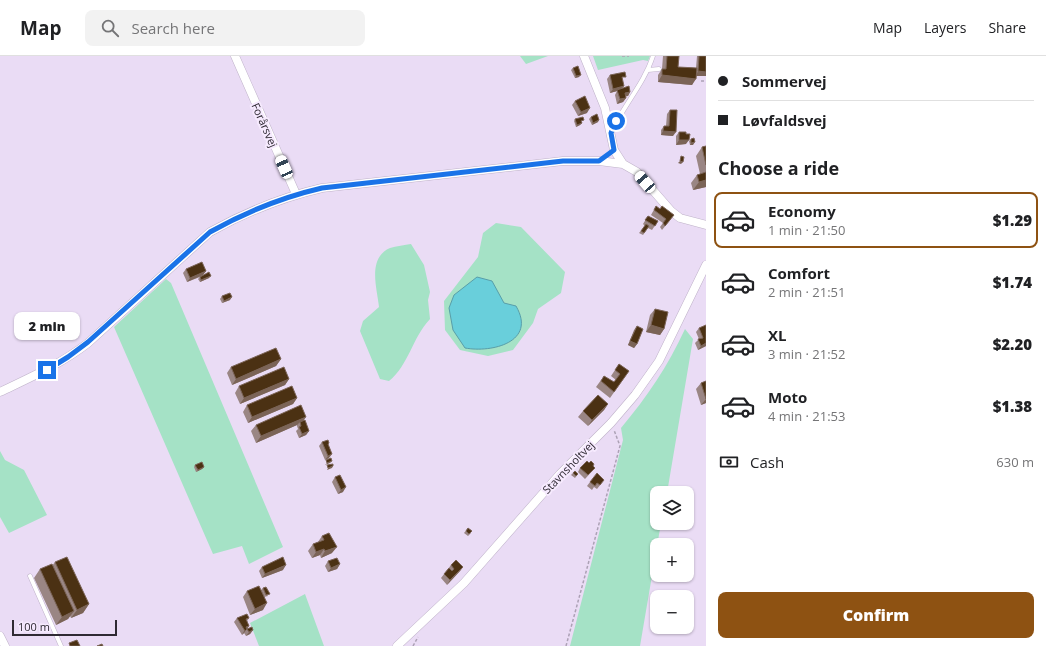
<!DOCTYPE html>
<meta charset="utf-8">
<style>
body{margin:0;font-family:"Open Sans",sans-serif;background:#f2f2f2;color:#202124;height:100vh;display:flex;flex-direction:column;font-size:15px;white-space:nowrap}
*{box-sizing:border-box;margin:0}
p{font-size:13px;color:#757577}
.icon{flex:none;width:22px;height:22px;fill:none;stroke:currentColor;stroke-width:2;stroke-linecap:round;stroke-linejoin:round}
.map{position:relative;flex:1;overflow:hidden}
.side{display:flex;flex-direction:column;background:#fff;width:340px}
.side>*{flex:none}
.top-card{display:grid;align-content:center;height:88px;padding:0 12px;background:#fff}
.buttons{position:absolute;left:650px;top:430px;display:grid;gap:8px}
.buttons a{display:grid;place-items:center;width:44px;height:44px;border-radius:8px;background:#fff;box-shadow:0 1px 3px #0004;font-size:20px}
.scale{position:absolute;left:12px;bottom:10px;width:105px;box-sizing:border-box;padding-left:4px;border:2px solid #2f2a33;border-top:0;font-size:11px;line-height:14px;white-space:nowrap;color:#2f2a33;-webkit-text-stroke:3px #f6eafe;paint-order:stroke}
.end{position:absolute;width:18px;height:18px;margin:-9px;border:5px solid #1a73e8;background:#fff;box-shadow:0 0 0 2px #fff}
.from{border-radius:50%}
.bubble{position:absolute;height:28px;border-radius:8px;background:#fff;box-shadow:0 1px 3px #0004;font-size:13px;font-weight:800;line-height:28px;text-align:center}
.car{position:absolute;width:12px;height:24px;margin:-12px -6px;border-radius:5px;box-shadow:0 0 3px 1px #0007;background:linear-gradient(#fff 24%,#345 0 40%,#fff 0 76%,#345 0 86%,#fff 0)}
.top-card b{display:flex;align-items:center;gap:14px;height:38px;font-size:15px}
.top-card b+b{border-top:1px solid #e0e0e0}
.top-card i{width:10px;height:10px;background:#202124}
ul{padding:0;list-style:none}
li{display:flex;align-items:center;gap:12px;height:56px;margin:0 8px 6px;padding:0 4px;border:2px solid transparent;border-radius:8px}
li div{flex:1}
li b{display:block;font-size:15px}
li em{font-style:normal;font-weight:800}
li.on{border-color:#8e5212}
li>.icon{width:36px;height:36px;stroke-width:1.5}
h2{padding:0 12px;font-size:18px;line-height:48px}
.pay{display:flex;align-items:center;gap:10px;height:44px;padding:0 12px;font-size:15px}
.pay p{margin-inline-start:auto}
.cta{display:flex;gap:8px;margin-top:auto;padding:8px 12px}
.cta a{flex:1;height:46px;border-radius:8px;background:#8e5212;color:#fff;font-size:16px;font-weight:800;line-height:46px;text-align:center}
header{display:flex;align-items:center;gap:24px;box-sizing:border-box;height:56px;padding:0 20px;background:#fff;border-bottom:1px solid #e0e0e0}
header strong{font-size:19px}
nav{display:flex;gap:22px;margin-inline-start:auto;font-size:14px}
.search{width:280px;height:36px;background:#f2f2f2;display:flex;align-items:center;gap:10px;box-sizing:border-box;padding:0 14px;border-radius:8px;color:#757577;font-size:15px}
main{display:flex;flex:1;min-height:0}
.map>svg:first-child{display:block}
</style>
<header>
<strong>Map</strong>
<div class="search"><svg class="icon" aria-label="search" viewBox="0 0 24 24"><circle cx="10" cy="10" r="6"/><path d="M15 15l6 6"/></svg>Search here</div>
<nav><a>Map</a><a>Layers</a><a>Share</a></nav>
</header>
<main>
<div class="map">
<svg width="706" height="590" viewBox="0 0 706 590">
<rect width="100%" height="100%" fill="#eadcf5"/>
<path fill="#a5e2c6" d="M520 0H548L526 8Z
M593 0H650L648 5 643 4 598 14Z
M496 167 521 171 565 216 561 237 538 253 533 267 513 294 488 300 460 294 445 274 444 245 478 201 483 177Z
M411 188 424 209 430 236 428 244 430 263C412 282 409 309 389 325L380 323 360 275 363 265 379 251C377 232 367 202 390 192 396 190 405 189 411 188Z
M166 223 171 227 283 491 249 508 242 490 213 498 114 271Z
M685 273 693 283 667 437H657V467H661L640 590H570L623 384 621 372C647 341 668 310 685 273Z
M0 395 5 404 24 414 47 459 9 477 0 461Z
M305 538 324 590H259L250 567Z"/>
<path fill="#69cfdb" stroke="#589ea9" d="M477 221 492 225 504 247 516 250C537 286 492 297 465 292L453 274 449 252 454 239Z"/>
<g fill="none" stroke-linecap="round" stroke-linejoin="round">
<g stroke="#bfb2c9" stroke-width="5">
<path id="lane" d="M648 14 659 13
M611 77C623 50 644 28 653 0
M30 520 61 590"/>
</g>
<g stroke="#bfb2c9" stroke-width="9">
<path id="street" d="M235 0 296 138
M584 0 605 52 614 94 623 108 637 116 671 155 680 162 706 169
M0 336C31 321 61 308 88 287L210 176C244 157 283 141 322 132L563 105H599L623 108
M0 580 5 590
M397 590 464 527 560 418 611 367 635 339 659 305 706 209"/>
</g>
<path stroke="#aca1b5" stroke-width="1.5" stroke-dasharray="3 2" stroke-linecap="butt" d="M622 0H629
M701 25H706
M413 590 418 581
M566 590 620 390 614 374"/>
<use href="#lane" stroke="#fff" stroke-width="4"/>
<use href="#street" stroke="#fff" stroke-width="8"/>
</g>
<path fill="#9a8684" d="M663 0H679L678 11 696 12 697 0H706V20H696L692 29 658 26V19L662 13Z
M573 12 579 21 575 22 571 14Z
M610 19 623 25 622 32 630 36 628 40H626V42L623 46 617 48 615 39 617 35 610 37 607 23Z
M575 45 587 57 578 60 572 49Z
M670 54 673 80 661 79V74L664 70H666L667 58Z
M591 61 598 66 592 69 589 63Z
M575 63 582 66V67L580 69 576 71 574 65Z
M679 76 686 88 676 89V80Z
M691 83 693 89H690L689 85Z
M706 90V131L693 134 691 127 697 119 700 118 696 100 702 91Z
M656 150 671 163 662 174 660 171 663 167 651 159Z
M648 160 658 165 652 174 648 172 643 179 639 177 645 170 643 168Z
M186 213 206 215 203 219 209 222 200 226 198 223 200 221 187 226 183 217Z
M222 240 230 244 222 247 220 243Z
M655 253 664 273 660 279 646 276 650 259Z
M637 270V288L634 292 628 289 634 274Z
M699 272 706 290 698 294 695 287 699 283 696 276Z
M281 303 276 310 232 329 227 317 231 311Z
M619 308 629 315 610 342 596 331 604 320 614 326 616 324 611 320Z
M289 323 285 329 240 348 235 337 239 330Z
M706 325V347L701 349 696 333 701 327Z
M297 342 293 348 248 367 243 356 247 349Z
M608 348 604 354 588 370 578 361 583 355Z
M304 364 309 375 306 379 299 382 296 375 298 373 297 370V369L256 387 251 375 256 369Z
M322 386 329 387 328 389 329 402 325 404 319 390Z
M195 409 204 411 202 413 196 416 194 411Z
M593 410 595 412 585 423 578 416 580 412Z
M575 415 578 418 575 422 571 419Z
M335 421 343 436 338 438 332 426Z
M590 426 601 428 597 433 594 431 592 434 587 430Z
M468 472 471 477 468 480 464 477Z
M322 480 332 497 321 502 320 499 312 502 308 495 313 488 318 486Z
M328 505 340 508 337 513 328 516 325 510Z
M55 506 89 548 83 557 71 562 70 560 68 563 56 569 34 522 40 513 52 510Z
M451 509 463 511 460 515 447 529 441 522Z
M262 511 283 514 262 522 259 515Z
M263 532 268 540 264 541 263 554 250 559 243 541 247 535 261 534Z
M237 562H249L247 565 249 570 247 572 253 574 250 578 246 580 244 577 242 579 234 566Z"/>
<path fill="#7b6457" d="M698 15 706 16V20H696Z
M581 19 579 21 575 22 576 20Z
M662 19 696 23 692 29 658 26Z
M624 30 621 34 610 37 613 33Z
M630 36 628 40 622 41 625 37Z
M626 42 623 46 617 48 620 43Z
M590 52 587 57 578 60 581 56Z
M599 64 598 66 592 69 593 67Z
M582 67 580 69 576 71 577 69Z
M663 75 676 76 673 80 661 79Z
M679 84H689L686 88 676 89Z
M695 86 693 89H690L691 87Z
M680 105 683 106 681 108 678 107Z
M706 124V131L693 134 699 126Z
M206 215 203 219 187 226 190 222Z
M211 220 209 222 200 226 201 224Z
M232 241 230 244 222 247 224 245Z
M651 269 664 273 660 279 646 276Z
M630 285 637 288 634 292 628 289Z
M706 287V290L698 294 701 290Z
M281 303 276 310 232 329 236 323Z
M289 323 285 329 240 348 244 342Z
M297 342 293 348 248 367 252 361Z
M706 342V347L701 349 706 343Z
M608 348 604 354 588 370 592 364Z
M306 361 301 368 300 366 297 369 256 387 261 380Z
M309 375 306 379 299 382 302 378Z
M332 398 329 402 325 404 328 400Z
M332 405 330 407 325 409 327 407Z
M333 410 332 412 327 414 328 412Z
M204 411 202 413 196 416 198 414Z
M346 431 343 436 338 438 341 434Z
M337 491 332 497 321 502 325 495Z
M324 493 320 499 312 502 316 496Z
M340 508 337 513 328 516 331 512Z
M286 509 283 514 262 522 265 518Z
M463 511 460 515 447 529 450 524Z
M267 547 263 554 250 559 255 553Z
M89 548 83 557 71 562 77 554Z
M74 555 68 563 56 569 62 561Z
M249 570 244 577 242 579 246 571Z
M253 574 250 578 246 580 249 576Z"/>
<path fill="#4b3113" stroke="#7b6457" d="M667 0H679L678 11 697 12 696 23 662 19V13H666Z
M699 0H706V16L698 15Z
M578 10 581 19 576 20 573 12Z
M625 16 626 21H622L624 30 613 33 610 19Z
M629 30 630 36 625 37 626 42 620 43 617 34Z
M585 40 590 52 581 56 575 45Z
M670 54H677L676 76 663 75 664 70H669Z
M597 58 599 64 593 67 591 61Z
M583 61 584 64 581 65 582 67 577 69 575 63Z
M679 76H686V78H690L689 84H679Z
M694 82 695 86 691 87V83Z
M706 90V109L702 91Z
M681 100 684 101 683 106 680 105Z
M706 116V124L699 126 697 119Z
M656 150 660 153 662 150 674 159 665 170 663 167 666 163 654 154Z
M648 160 658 165 655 170 645 164Z
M646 168 649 170 644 177 641 175Z
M202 206 206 215 190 222 186 213Z
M209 216 211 220 201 224 200 221Z
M230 237 232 241 224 245 222 240Z
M655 253 668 256 664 273 651 269Z
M706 269V287L701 290 698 283 703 282 699 272Z
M637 270 643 273 637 288 630 285Z
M276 292 281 303 236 323 231 311Z
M619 308 629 315 614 336 601 325 604 320 614 326 620 318 615 314Z
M284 311 289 323 244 342 239 330Z
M706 325V343L701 327Z
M292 330 297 342 252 361 247 349Z
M598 339 608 348 592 364 583 355Z
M301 349 306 361 261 380 256 369Z
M305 364 309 375 302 378 299 371 301 370 300 366Z
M328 384 329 387 328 388 332 398 328 400 322 386Z
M331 402 332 405 327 407 326 404Z
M587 405 589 407 591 405 594 408 593 410 595 412 588 419 580 412Z
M202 406 204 411 198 414 195 409Z
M333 408V410L328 412 327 409Z
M575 415 578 418 576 420 573 417Z
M597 417 604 424 600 429 597 427 595 430 590 426Z
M340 419 346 431 341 434 335 421Z
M468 472 472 475 469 478 466 475Z
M329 477 337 491 325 495 324 493 316 496 313 488 324 484 322 480Z
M67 501 89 548 77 554 55 506Z
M283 501 286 509 265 518 262 511Z
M337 502 340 508 331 512 328 505Z
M456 504 463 511 450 524 444 518 449 512 452 515 454 513 451 509Z
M52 508 74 555 62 561 40 513Z
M259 530 267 547 255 553 247 535Z
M266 531 270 538 266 539 263 532Z
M247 558 249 562 246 563 249 570 246 571 247 573 252 571 253 574 249 576 247 573 245 575 237 562Z
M77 584 80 590H70L69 587Z
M102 588 103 590H97Z"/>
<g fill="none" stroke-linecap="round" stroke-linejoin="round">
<path stroke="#1a73e8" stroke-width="5" d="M47 314 68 301 88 286 210 176C244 157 283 141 322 132L563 105H599L614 94 611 77 616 65"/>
</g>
<g text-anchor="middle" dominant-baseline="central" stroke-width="4" stroke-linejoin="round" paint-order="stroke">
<g font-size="11" fill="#2f2a33" stroke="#f6eafe">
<text transform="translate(265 69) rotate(66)">Forårsvej</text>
<text transform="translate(568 411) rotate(-46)">Stavnsholtvej</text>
</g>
</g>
</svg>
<div class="buttons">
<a><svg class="icon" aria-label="layers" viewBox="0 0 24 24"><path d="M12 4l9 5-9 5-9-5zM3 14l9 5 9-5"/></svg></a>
<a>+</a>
<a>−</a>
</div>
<div class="scale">100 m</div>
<i class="end from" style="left:616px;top:65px"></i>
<i class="end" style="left:47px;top:314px"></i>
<div class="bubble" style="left:14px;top:256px;width:66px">2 min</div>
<i class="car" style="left:284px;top:111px;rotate:336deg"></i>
<i class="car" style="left:645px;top:126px;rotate:319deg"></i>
</div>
<section class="side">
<div class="top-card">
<b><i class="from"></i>Sommervej</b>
<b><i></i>Løvfaldsvej</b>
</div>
<h2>Choose a ride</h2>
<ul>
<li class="on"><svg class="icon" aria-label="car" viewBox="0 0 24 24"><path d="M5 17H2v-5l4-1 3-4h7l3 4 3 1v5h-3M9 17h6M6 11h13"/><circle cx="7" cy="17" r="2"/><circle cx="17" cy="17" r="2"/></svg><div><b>Economy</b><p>1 min · 21:50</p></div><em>$1.29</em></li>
<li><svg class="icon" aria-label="car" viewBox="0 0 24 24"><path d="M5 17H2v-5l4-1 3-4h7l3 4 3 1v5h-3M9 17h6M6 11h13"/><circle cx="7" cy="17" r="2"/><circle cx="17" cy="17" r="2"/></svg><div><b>Comfort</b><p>2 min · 21:51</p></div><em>$1.74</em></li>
<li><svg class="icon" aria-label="car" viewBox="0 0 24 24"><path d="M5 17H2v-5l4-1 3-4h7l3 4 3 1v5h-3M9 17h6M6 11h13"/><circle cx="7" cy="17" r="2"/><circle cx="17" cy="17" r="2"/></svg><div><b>XL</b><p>3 min · 21:52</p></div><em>$2.20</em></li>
<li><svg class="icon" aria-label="car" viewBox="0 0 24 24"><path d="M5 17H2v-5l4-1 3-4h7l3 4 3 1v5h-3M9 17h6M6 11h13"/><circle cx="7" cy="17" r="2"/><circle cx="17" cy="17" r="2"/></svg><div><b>Moto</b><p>4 min · 21:53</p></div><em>$1.38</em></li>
</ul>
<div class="pay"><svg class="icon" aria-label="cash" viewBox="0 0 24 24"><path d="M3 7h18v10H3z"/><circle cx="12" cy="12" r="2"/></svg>Cash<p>630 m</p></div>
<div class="cta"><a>Confirm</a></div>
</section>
</main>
